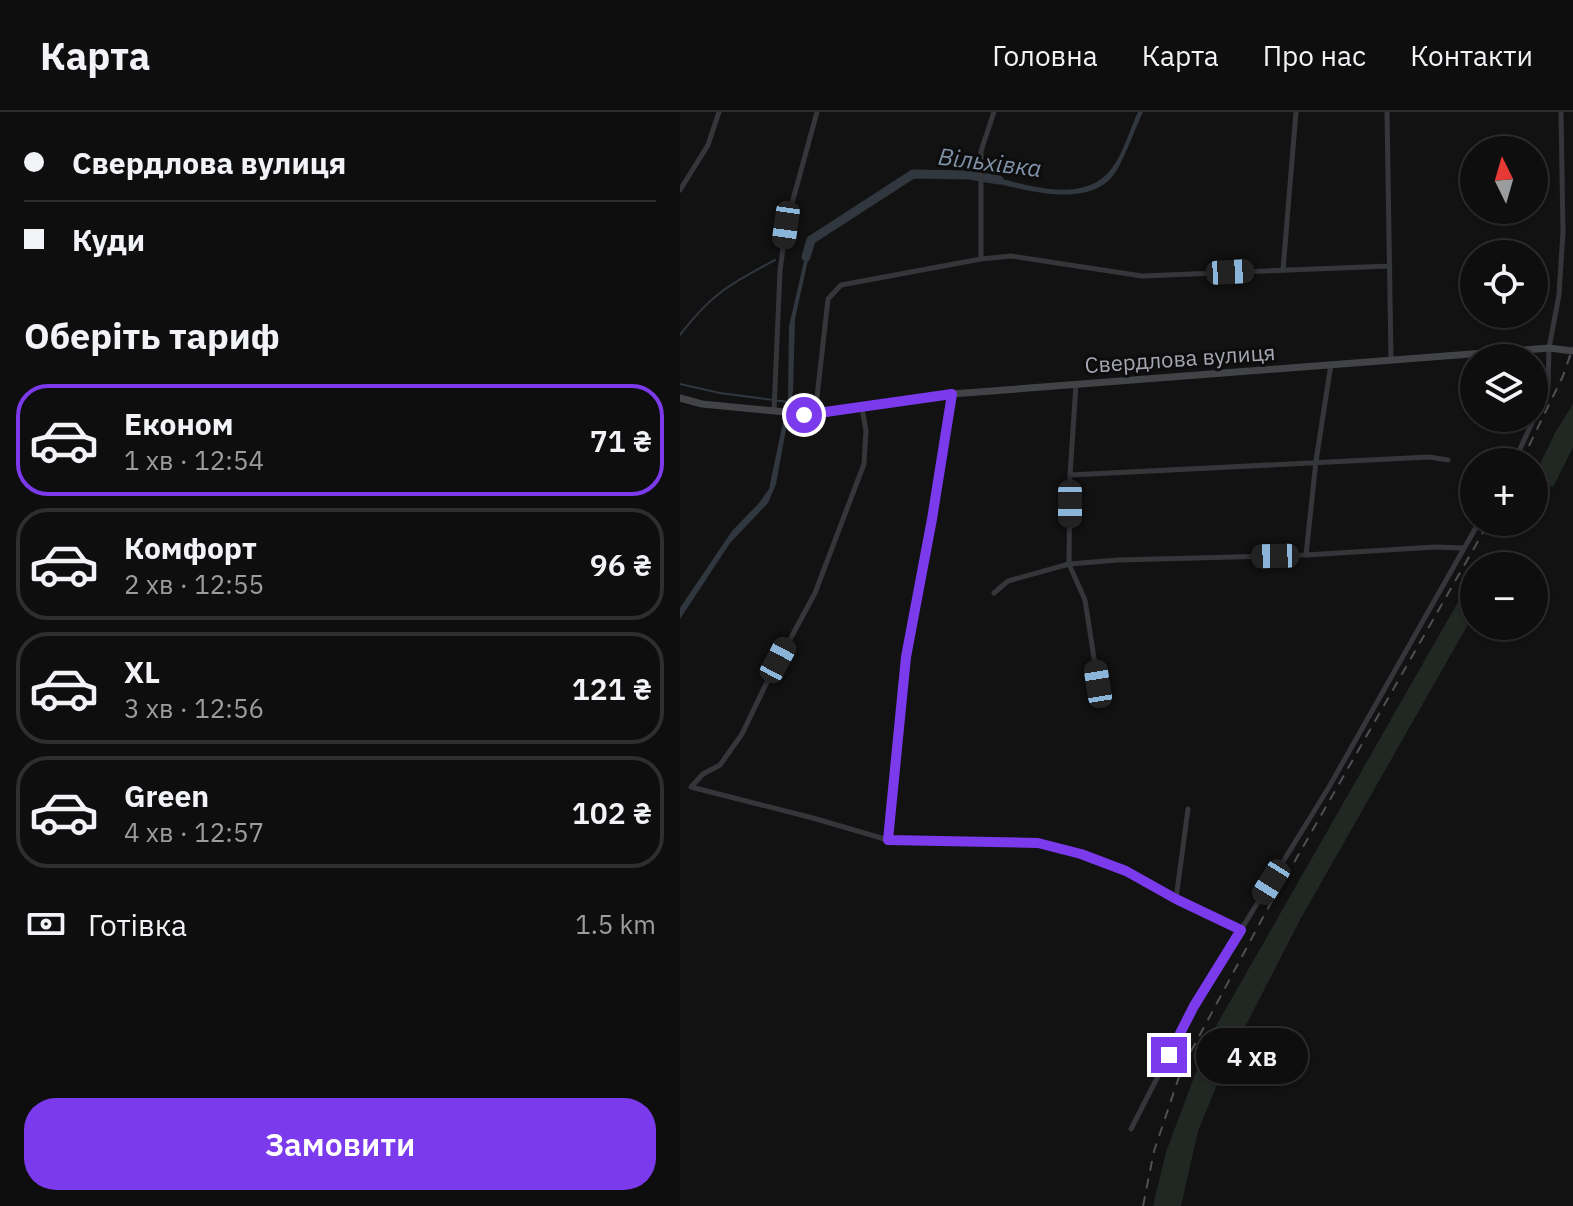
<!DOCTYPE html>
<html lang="uk">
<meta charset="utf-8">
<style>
body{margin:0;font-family:"IBM Plex Sans",sans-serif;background:#171717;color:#f1f3f6;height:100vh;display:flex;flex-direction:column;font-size:30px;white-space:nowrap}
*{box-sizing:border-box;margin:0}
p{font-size:26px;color:#9b9c9e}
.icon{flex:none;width:44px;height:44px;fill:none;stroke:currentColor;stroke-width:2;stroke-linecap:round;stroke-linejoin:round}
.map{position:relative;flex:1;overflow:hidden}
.side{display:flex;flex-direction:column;background:#0e0e0e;width:680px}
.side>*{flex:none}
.guide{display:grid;align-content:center;height:176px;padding:0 24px;background:#0e0e0e}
.needle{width:52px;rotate:355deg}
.buttons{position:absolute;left:780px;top:24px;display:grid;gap:16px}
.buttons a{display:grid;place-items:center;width:88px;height:88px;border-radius:50%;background:#0e0e0e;box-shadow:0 2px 6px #0004,0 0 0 2px #2e2e2e;font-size:40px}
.end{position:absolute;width:36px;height:36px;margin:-18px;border:10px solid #7c3aed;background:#fff;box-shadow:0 0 0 4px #fff}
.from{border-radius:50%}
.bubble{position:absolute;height:56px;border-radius:28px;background:#0e0e0e;box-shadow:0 2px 6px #0004,0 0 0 2px #2e2e2e;font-size:26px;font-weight:600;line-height:56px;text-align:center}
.car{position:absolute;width:24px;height:48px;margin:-24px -12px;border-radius:10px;box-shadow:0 0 6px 2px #0007;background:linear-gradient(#222 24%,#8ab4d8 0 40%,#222 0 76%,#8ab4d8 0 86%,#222 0)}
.guide b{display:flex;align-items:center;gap:28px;height:76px;font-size:30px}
.guide b+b{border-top:2px solid #2e2e2e}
.guide i{width:20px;height:20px;background:#f1f3f6}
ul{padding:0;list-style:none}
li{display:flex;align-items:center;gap:24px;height:112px;margin:0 16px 12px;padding:0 8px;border:4px solid #2e2e2e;border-radius:32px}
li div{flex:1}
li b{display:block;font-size:30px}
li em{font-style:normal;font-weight:600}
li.selected{border-color:#7c3aed}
li>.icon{width:72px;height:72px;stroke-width:1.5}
h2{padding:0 24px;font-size:36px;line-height:96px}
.pay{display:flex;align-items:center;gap:20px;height:88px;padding:0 24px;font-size:30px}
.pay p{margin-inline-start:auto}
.cta{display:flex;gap:16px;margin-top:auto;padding:16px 24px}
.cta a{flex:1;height:92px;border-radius:32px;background:#7c3aed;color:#fff;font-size:32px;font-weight:600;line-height:92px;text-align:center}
header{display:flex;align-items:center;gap:48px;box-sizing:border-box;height:112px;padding:0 40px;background:#0e0e0e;border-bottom:2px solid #2e2e2e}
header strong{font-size:38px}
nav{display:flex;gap:44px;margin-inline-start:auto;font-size:28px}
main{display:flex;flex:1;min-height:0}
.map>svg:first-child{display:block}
</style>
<header>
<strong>Карта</strong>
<nav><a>Головна</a><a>Карта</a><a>Про нас</a><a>Контакти</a></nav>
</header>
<main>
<section class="side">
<div class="guide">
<b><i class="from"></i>Свердлова вулиця</b>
<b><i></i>Куди</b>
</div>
<h2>Оберіть тариф</h2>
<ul>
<li class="selected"><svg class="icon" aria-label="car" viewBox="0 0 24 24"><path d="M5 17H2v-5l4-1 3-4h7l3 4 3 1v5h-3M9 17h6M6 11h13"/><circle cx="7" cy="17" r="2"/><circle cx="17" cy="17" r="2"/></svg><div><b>Економ</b><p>1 хв · 12:54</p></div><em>71 ₴</em></li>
<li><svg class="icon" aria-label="car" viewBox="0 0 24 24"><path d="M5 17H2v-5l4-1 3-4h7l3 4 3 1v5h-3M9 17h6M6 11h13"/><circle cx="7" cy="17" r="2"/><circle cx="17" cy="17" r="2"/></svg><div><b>Комфорт</b><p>2 хв · 12:55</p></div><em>96 ₴</em></li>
<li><svg class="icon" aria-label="car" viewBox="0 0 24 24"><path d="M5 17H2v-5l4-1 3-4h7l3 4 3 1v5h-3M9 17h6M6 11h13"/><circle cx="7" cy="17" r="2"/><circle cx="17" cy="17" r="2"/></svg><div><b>XL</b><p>3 хв · 12:56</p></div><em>121 ₴</em></li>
<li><svg class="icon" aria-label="car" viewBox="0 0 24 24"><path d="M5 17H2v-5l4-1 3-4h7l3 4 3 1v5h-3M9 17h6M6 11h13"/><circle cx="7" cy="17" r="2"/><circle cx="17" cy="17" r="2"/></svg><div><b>Green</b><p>4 хв · 12:57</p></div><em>102 ₴</em></li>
</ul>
<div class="pay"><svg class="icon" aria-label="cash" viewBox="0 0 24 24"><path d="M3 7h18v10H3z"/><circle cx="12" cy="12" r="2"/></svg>Готівка<p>1.5 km</p></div>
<div class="cta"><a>Замовити</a></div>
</section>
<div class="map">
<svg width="893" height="1094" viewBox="0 0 893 1094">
<rect width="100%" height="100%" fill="#121213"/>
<path fill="#212722" d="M893 292V335L873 375 867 373 854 396V364L876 319Z
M794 462V502L621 806 544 956 518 1019 501 1094H473L486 1040 528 928Z"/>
<path fill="#31373e" d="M458 0H463C454 19 447 40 437 58 412 100 344 77 306 69L308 64C345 71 396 92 427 62 442 47 449 19 458 0Z
M128 132 131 134 115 207 113 279 96 372 88 391 50 431 0 507V496L52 419 79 391 89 377 108 286 109 214Z"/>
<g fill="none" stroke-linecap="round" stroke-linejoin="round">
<path stroke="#31373e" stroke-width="2" d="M0 223C31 182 50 172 95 148
M0 272 40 281 108 290"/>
<path stroke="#31373e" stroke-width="9" d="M126 145 131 128 233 62 289 63 319 68"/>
<path stroke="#35363a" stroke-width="5" d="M707 0 711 247
M0 78 28 33 39 0
M301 147V39L314 0
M603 158 616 0
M396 272 390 363 389 452 405 488 418 572
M182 296 186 319 184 352 135 481 86 572 62 622 40 653 23 662 11 675 133 706 208 728 358 731 401 742 446 759 496 787 561 818
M94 299 100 159 106 113 137 0
M135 303 148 187 161 173 301 147 331 144 462 164 710 154
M808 350 814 348 819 350
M834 350 868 276 869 236 879 183 883 120 881 0
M390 363 749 345 768 348
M794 374 791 396 794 406
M626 443 636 349 651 252
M314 481 328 469 389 452 438 448 626 443 755 435 782 436
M208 728 226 545 252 407 272 282
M496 787 508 697
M451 1017 514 894 649 675 799 410"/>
<path stroke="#424347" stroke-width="7" d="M0 286 22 292 135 303 272 282 869 236 893 239"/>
<path stroke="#4f5054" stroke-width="2" stroke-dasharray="10 8" stroke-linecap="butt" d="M841 350 883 264 893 235
M463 1094 474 1039 502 956 588 796 809 410"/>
</g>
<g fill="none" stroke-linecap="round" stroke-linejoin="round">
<path stroke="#7c3aed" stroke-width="10" d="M124 303 272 282 252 407 226 545 208 728 358 731 401 742 446 759 496 787 561 818 514 894 489 943"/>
</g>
<g text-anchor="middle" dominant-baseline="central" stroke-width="6" stroke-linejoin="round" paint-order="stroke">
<g font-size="22" fill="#a5a8b2" stroke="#0d0d0e">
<text transform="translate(500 246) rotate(-4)">Свердлова вулиця</text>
</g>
<g font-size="24" font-style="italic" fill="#8093a9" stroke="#0d0d0e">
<text transform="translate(310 50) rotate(7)">Вільхівка</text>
</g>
</g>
</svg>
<div class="buttons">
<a><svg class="needle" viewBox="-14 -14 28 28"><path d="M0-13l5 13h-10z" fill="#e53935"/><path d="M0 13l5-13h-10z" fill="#9b9c9e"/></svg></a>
<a><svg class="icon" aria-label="locate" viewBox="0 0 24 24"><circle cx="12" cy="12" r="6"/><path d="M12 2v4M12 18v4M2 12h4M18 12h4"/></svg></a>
<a><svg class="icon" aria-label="layers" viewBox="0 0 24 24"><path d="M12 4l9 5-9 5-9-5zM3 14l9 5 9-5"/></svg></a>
<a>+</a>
<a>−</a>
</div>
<i class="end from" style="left:124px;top:303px"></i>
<i class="end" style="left:489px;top:943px"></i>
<div class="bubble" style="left:516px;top:916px;width:112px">4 хв</div>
<i class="car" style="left:106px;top:113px;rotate:188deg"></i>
<i class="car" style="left:550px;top:160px;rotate:87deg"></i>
<i class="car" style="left:390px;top:392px;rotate:180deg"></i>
<i class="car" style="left:595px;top:444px;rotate:269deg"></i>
<i class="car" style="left:98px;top:548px;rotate:28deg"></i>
<i class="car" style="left:418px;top:572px;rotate:351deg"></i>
<i class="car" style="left:591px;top:770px;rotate:212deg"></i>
</div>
</main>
